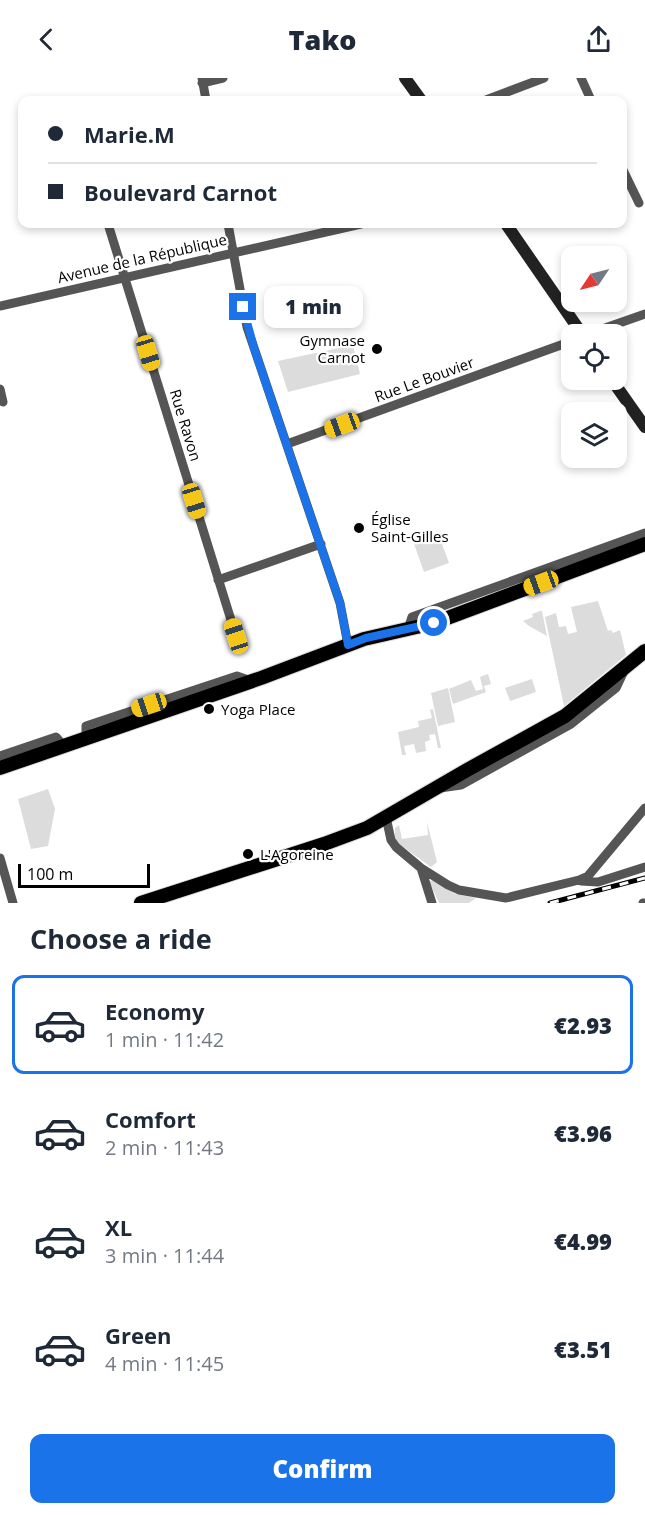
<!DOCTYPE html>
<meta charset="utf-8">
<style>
body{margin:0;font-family:"Open Sans",sans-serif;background:#f2f2f3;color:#1f2937;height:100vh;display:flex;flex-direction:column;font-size:22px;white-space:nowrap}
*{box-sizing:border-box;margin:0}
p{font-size:20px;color:#747a83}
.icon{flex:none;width:33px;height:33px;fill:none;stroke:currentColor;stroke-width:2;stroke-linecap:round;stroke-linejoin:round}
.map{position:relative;height:825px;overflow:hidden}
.side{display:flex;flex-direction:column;background:#fff;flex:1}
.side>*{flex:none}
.banner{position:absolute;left:18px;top:18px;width:609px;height:132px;border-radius:12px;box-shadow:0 3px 9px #0003;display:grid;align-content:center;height:132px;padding:0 30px;background:#fff}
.needle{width:39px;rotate:235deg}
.fabs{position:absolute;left:561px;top:168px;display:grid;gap:12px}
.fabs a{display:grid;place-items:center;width:66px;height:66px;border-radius:12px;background:#fff;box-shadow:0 3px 9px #0003;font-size:30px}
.scale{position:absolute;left:18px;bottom:15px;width:132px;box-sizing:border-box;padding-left:6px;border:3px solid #000;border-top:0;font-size:16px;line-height:21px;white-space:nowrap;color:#000;-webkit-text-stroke:4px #fff;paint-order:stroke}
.end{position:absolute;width:27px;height:27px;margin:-14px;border:8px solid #1a73e8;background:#fff;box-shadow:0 0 0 3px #fff}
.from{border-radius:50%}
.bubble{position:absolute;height:42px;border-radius:12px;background:#fff;box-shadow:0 3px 9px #0003;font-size:20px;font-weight:800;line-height:42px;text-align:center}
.car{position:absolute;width:18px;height:36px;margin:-18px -9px;border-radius:8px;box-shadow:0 0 4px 2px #0007;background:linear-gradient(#f5c518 24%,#345 0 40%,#f5c518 0 76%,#345 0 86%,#f5c518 0)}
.banner b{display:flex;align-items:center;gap:21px;height:57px;font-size:22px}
.banner b+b{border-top:2px solid #e0e1e3}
.banner i{width:15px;height:15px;background:#1f2937}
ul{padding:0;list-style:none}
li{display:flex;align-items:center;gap:18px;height:99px;margin:0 12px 9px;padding:0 18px;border:3px solid transparent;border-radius:12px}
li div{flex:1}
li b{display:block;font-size:22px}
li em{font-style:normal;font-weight:800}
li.current{border-color:#1a73e8}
li>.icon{width:54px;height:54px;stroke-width:1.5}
h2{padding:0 30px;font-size:27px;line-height:72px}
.button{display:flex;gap:12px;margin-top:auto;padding:12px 30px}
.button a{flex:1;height:69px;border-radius:12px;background:#1a73e8;color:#fff;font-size:24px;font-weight:800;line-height:69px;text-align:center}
header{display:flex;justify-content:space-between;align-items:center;height:78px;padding:0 30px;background:#fff;font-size:27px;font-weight:800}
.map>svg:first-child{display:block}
</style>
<header><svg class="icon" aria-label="back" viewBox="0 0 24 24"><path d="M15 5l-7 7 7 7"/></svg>Tako<svg class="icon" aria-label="share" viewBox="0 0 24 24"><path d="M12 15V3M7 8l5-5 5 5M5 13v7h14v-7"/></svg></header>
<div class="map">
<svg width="645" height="825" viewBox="0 0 645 825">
<rect width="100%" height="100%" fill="#fff"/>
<path fill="#dcdcdc" d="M353 267 360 296 288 314 278 283Z
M438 455 449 485 424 494 413 463Z
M598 523 608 553 611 552 613 555 620 552 626 577 564 628 545 539 556 535 559 549 566 548 568 556 577 554 571 529Z
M540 533H542L547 558 529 548 523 543 533 539 532 536Z
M488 596 491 606 484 608 486 614 453 626 449 611 471 602 476 613 483 611 480 599Z
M532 601 536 614 510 623 505 610Z
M448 610 455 644 438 648 431 615Z
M433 631 441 670H438L435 656 429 657 430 662 425 664 426 673 416 675 414 666 404 668 406 677H402L398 654 419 649 418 643 432 640 430 632Z
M48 711 55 731 48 768 31 771 18 721Z
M427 744 437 784 431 789 395 763V750L399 747 402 761 428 757Z
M434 802 455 816 476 820 469 825H439L429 803Z"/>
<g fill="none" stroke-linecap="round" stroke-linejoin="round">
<g stroke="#dbdbdb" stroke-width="16">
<path id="primary" d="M0 690 261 600 364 561 434 545 645 466
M141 825 324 766 367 750 467 692 565 638 645 573"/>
</g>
<path stroke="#555" stroke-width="9" d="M202 0 206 22
M581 0 591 22
M202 5 223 0
M486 22 544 0
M622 90 639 125
M108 146 236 558
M228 146 247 249 340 525 348 567
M0 228 361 146
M588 256 645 236
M0 311 3 324
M287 366 572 263
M218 502 321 466
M411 551 410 545 412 539 645 455
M86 659V648L237 598 251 603
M0 678 56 659 63 667
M440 710 461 707 571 646 616 610 624 593
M386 739 391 762 396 769 421 790 448 807 459 812 506 820 579 802 588 798 645 730
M0 780 13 825
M421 790 432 825
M581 803 598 804 645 789
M643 825H645"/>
<path stroke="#222" stroke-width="12" d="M405 0 421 22
M506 146 582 256
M612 302 645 349"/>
<use href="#primary" stroke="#000" stroke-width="14"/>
<g stroke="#000" stroke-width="5">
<path id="rail" d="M550 825 645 800"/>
</g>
<use href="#rail" stroke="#fff" stroke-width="3" stroke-dasharray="9" stroke-linecap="butt"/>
</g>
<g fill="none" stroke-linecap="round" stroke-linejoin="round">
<path stroke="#1a73e8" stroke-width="8" d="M243 229 254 270 340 525 348 567 366 560 434 545"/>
</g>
<g fill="#000" stroke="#fff" stroke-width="2">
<circle cx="377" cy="271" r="6"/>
<circle cx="359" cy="450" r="6"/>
<circle cx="209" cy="631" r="6"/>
<circle cx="248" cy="776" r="6"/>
</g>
<g text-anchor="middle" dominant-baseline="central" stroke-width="4.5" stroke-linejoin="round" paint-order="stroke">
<g font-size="15" fill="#000" stroke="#fff">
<text transform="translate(142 180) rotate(-13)">Avenue de la République</text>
<text transform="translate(424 301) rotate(-20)">Rue Le Bouvier</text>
<text transform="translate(186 347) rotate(73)">Rue Ravon</text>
</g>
<g font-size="15" fill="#000" stroke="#fff" text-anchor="start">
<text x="365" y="262" text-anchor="end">Gymnase<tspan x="365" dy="17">Carnot</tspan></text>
<text x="371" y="441">Église<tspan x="371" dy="17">Saint-Gilles</tspan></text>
<text x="221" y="631">Yoga Place</text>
<text x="260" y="776">L'Agoreine</text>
</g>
</g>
</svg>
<div class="fabs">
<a><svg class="needle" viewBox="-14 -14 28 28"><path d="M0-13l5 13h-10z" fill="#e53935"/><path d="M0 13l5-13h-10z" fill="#747a83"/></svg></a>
<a><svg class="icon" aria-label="locate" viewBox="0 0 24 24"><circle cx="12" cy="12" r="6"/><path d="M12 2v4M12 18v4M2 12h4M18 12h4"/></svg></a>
<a><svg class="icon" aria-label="layers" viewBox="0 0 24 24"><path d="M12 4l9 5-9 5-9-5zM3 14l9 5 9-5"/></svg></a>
</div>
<div class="scale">100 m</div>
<i class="end from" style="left:434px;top:545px"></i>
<i class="end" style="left:243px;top:229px"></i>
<div class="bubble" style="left:264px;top:208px;width:99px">1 min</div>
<i class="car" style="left:148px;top:275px;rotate:163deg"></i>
<i class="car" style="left:342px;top:347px;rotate:250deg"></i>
<i class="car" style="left:194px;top:423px;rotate:163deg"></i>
<i class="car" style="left:541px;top:505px;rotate:250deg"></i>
<i class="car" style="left:236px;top:558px;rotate:342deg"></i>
<i class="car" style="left:149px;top:627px;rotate:252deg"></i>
<div class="banner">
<b><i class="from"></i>Marie.M</b>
<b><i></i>Boulevard Carnot</b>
</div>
</div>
<section class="side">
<h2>Choose a ride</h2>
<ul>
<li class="current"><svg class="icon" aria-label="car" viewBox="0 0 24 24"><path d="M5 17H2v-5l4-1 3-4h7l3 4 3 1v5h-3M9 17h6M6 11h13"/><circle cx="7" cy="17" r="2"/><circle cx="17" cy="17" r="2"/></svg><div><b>Economy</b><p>1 min · 11:42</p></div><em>€2.93</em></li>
<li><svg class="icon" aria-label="car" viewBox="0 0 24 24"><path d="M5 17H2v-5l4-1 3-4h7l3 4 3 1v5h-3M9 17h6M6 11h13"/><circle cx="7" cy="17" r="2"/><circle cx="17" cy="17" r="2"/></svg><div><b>Comfort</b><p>2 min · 11:43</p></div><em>€3.96</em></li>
<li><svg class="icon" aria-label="car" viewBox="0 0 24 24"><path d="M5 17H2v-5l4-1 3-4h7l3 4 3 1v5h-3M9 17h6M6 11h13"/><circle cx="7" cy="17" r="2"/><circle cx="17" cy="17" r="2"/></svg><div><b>XL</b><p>3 min · 11:44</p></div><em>€4.99</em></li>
<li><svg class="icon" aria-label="car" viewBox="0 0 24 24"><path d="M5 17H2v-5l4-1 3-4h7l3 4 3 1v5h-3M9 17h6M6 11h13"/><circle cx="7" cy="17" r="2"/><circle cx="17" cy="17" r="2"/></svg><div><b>Green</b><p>4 min · 11:45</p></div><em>€3.51</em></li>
</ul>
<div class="button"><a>Confirm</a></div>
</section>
